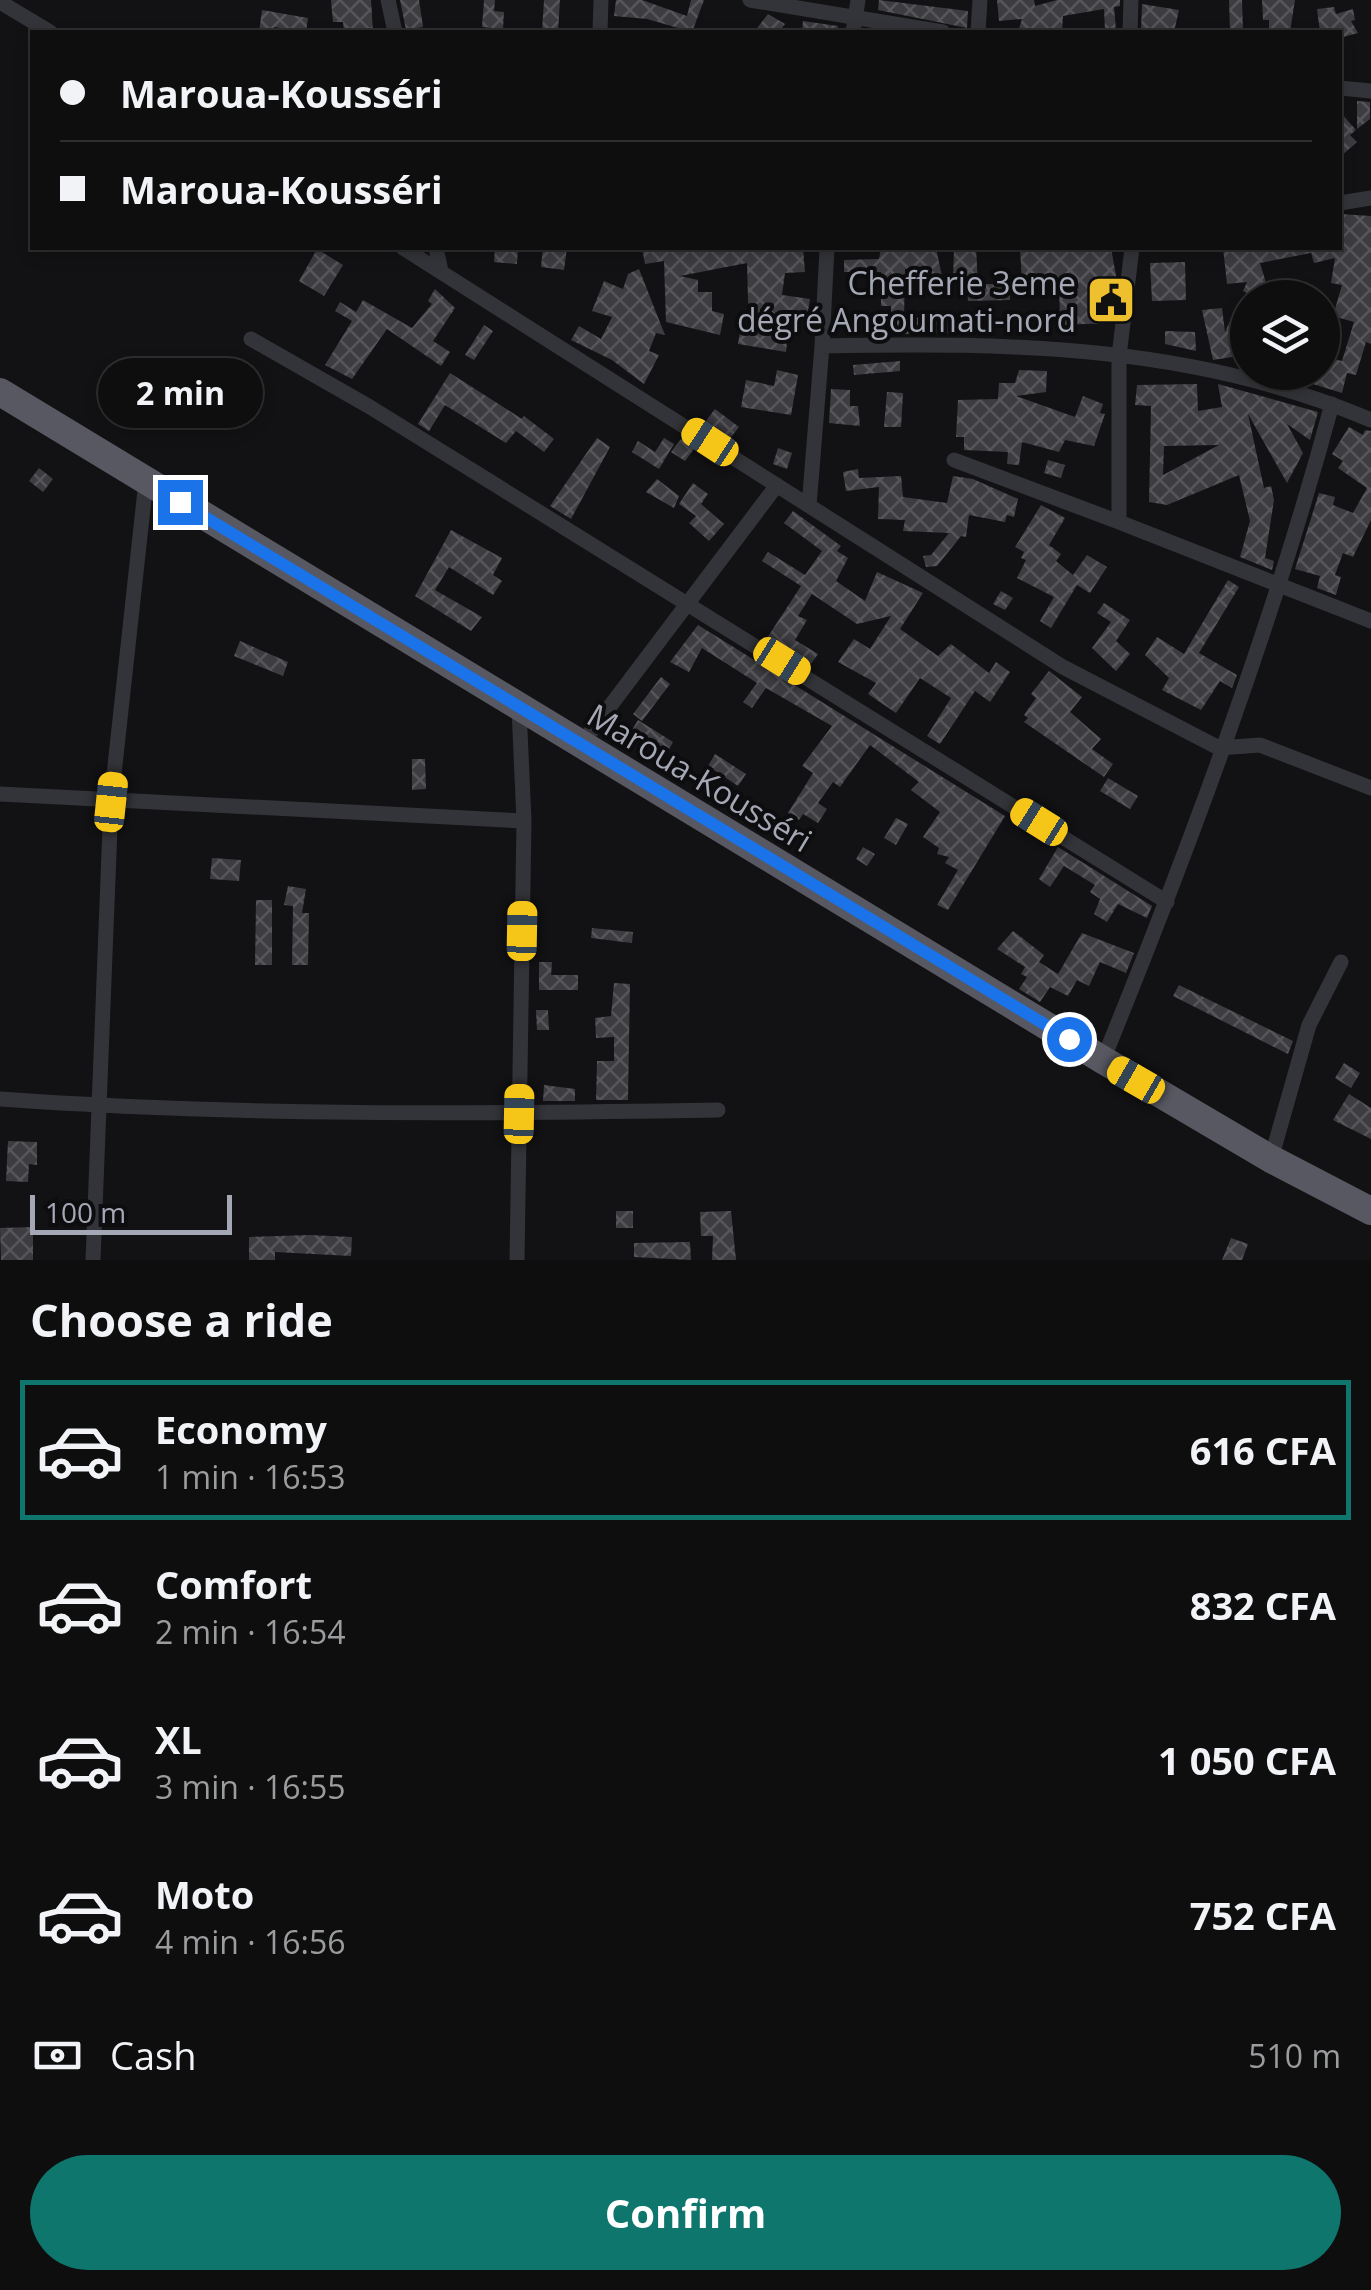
<!DOCTYPE html>
<meta charset="utf-8">
<style>
body{margin:0;font-family:"Open Sans",sans-serif;background:#1c1c1d;color:#f1f3f6;height:100vh;display:flex;flex-direction:column;font-size:38px;white-space:nowrap}
*{box-sizing:border-box;margin:0}
p{font-size:32px;color:#9b9c9e}
.icon{flex:none;width:55px;height:55px;fill:none;stroke:currentColor;stroke-width:2;stroke-linecap:round;stroke-linejoin:round}
.map{position:relative;height:1260px;overflow:hidden}
.sheet{display:flex;flex-direction:column;background:#0e0e0f;flex:1}
.sheet>*{flex:none}
.banner{position:absolute;left:30px;top:30px;width:1312px;height:220px;border-radius:0px;box-shadow:0 5px 15px #0003,0 0 0 2px #2e2e2f;display:grid;align-content:center;height:220px;padding:0 30px;background:#0e0e0f}
.controls{position:absolute;left:1230px;top:280px;display:grid;gap:20px}
.controls a{display:grid;place-items:center;width:110px;height:110px;border-radius:50%;background:#0e0e0f;box-shadow:0 5px 15px #0003,0 0 0 2px #2e2e2f;font-size:50px}
.scale{position:absolute;left:30px;bottom:25px;width:202px;box-sizing:border-box;padding-left:10px;border:5px solid #a4a7b4;border-top:0;font-size:28px;line-height:35px;white-space:nowrap;color:#a4a7b4;-webkit-text-stroke:8px #0d0d0f;paint-order:stroke}
.end{position:absolute;width:45px;height:45px;margin:-22px;border:12px solid #1a73e8;background:#fff;box-shadow:0 0 0 5px #fff}
.from{border-radius:50%}
.bubble{position:absolute;height:70px;border-radius:35px;background:#0e0e0f;box-shadow:0 5px 15px #0003,0 0 0 2px #2e2e2f;font-size:32px;font-weight:700;line-height:70px;text-align:center}
.car{position:absolute;width:30px;height:60px;margin:-30px -15px;border-radius:12px;box-shadow:0 0 8px 2px #0007;background:linear-gradient(#f5c518 24%,#345 0 40%,#f5c518 0 76%,#345 0 86%,#f5c518 0)}
.banner b{display:flex;align-items:center;gap:35px;height:95px;font-size:38px}
.banner b+b{border-top:2px solid #2e2e2f}
.banner i{width:25px;height:25px;background:#f1f3f6}
ul{padding:0;list-style:none}
li{display:flex;align-items:center;gap:30px;height:140px;margin:0 20px 15px;padding:0 10px;border:5px solid transparent;border-radius:0px}
li div{flex:1}
li b{display:block;font-size:38px}
li em{font-style:normal;font-weight:700}
li.selected{border-color:#0f766e}
li>.icon{width:90px;height:90px;stroke-width:1.5}
h2{padding:0 30px;font-size:45px;line-height:120px}
.pay{display:flex;align-items:center;gap:25px;height:110px;padding:0 30px;font-size:38px}
.pay p{margin-inline-start:auto}
.action{display:flex;gap:20px;margin-top:auto;padding:20px 30px}
.action a{flex:1;height:115px;border-radius:60px;background:#0f766e;color:#fff;font-size:40px;font-weight:700;line-height:115px;text-align:center}
.map>svg:first-child{display:block}
</style>
<div class="map">
<svg width="1371" height="1260" viewBox="0 0 1371 1260">
<defs>
<pattern id="building-cross-hatch" width="8" height="8" patternUnits="userSpaceOnUse" patternTransform="scale(2.5)"><rect width="8" height="8" fill="#3c3c41"/><path d="M0 0l8 8M0 8l8-8" fill="none" stroke="#55555a"/></pattern>
</defs>
<rect width="100%" height="100%" fill="#121214"/>
<path fill="url(#building-cross-hatch)" fill-rule="evenodd" d="M331 0H371L373 32H344L343 22H333Z
M400 0H419L423 27 406 30Z
M484 0H495L494 11 504 12 503 29 482 27Z
M544 0H560L558 32H542Z
M616 0H642L687 16 691 0H704L692 32 647 19 614 16Z
M879 0 968 11 967 28 878 10Z
M997 0H1034L1035 6 1057 0H1120V6L1114 7 1116 30 1105 31 1104 9 1063 16 1062 32H1018L1022 19 999 21Z
M1229 0H1242L1243 32H1230Z
M1262 0H1295L1290 32 1269 30V20H1263Z
M1142 4 1179 10 1174 32H1141Z
M1334 7 1336 14 1353 9 1355 20 1351 21 1358 33 1340 38V32H1320L1317 9Z
M262 10 308 18 306 32 274 27 273 32H259Z
M768 14 785 24 779 32H754Z
M803 21 838 26 837 32H802Z
M1357 101 1370 102V119L1357 129Z
M1340 112 1356 130 1350 135 1357 142 1340 157Z
M1340 214 1371 216V344L1366 342 1356 375 1347 373 1342 393 1277 373 1322 372V356L1342 361 1354 322 1333 316 1342 285 1331 283 1335 258 1314 263 1310 249 1311 253 1260 263 1267 286 1275 287 1273 298H1257L1243 291 1247 282 1227 284 1223 248H1340Z
M495 248H518L517 264 494 262Z
M543 248H567L564 270 541 267Z
M642 248H803L805 272 785 273 782 295 810 299 807 317 790 314 786 352 738 344 740 332 749 334 747 263 680 276 698 280V292H712V311L724 314 720 335 666 322 664 261 645 264Z
M881 248H936L943 281 930 283 923 269H905L904 318 966 316 967 333 892 334 891 306H881V272H844V260L879 259Z
M954 248H976L978 284H1010V300L968 301 967 279 953 280Z
M1020 248H1111L1117 281 1112 323 1060 325 1059 281 1022 283Z
M317 249 343 265 324 296 299 281Z
M1185 262 1186 300 1152 301 1150 263Z
M639 269 665 335 656 333 649 351 659 355 644 384 612 360 571 340 579 326 601 339 612 317 592 311 604 281 623 289 628 274Z
M435 289 455 308 433 341 450 352 441 366 387 329 352 379 325 365 352 321 335 311 340 302 356 312 363 300 412 328 432 304 428 301Z
M1236 307 1245 355 1213 360 1202 310 1222 308 1225 332Z
M484 325 493 331 474 360 465 355Z
M1165 331 1195 332 1196 351 1165 344Z
M900 361V371L854 375 853 365Z
M777 370 798 375 791 415 741 407 746 380 774 386Z
M1019 370 1047 371 1046 392 1016 396 1075 417 1083 396 1103 404 1100 413 1105 414 1094 446 1065 440 1059 452 1022 442 1019 465 1007 464 1008 452 964 450V437H956L958 400 998 399 999 383H1015Z
M450 373 522 419 524 416 554 439 544 452 516 431 506 443 445 405 429 431 418 424Z
M1197 384 1198 411 1222 407 1218 384 1318 412 1310 440 1287 424 1303 453 1287 483 1248 414 1264 488 1271 486 1274 500 1265 558 1274 561 1272 570 1240 557 1250 521 1239 475 1167 505 1149 502 1151 406 1135 405 1137 385ZM1219 445 1163 475 1164 446Z
M831 389 850 390V406H858L860 426 829 423Z
M887 392 903 393 901 427H884Z
M715 409 739 427 729 440 705 422Z
M1349 427 1363 435 1365 430 1371 431V520L1353 557 1343 553 1335 575 1341 577 1336 595 1317 588 1320 576 1295 569 1319 493 1335 497 1333 505 1353 513 1367 488 1338 468 1343 461 1332 454Z
M597 438 610 447 571 519 550 506Z
M664 438 674 444 659 469 632 452 638 441 655 452Z
M681 439 694 449 685 461 671 452Z
M778 448 792 453 787 469 773 464Z
M1048 460 1065 465 1061 478 1044 473Z
M39 468 53 479 43 492 29 481Z
M858 469 859 478 901 476 903 497 947 503 953 476 973 479 1018 499 1014 517 1007 515 1005 522 969 515 966 537 961 536 937 566 926 567 923 556 931 555 949 533 903 531 905 520 878 519 879 487 846 491 843 472Z
M657 479 679 496 674 508 646 492Z
M693 483 708 494 701 504 724 524 709 541 689 523 696 516 679 504Z
M1041 505 1065 518 1049 545 1061 554 1056 561 1073 575 1087 555 1107 567 1090 593 1077 585 1051 628 1040 621 1054 597 1017 578 1026 560 1021 558 1024 552 1015 547Z
M793 511 841 546 837 551 848 558 836 581 865 601 877 572 923 593 900 629 938 656 951 644 989 673 996 662 1010 672 990 702 975 691 940 744 927 736 951 698 920 678 896 713 868 694 876 683 838 662 854 639 870 649 891 616 857 624 812 594 798 616 807 620 795 640 818 654 811 664 767 638 801 586 762 561 768 552 805 575 822 551 784 523Z
M451 530 502 558 493 575 502 581 493 595 449 567 435 590 482 617 471 631 415 596Z
M1228 580 1239 587 1199 653 1237 675 1232 688 1220 681 1201 710 1162 690 1169 678 1145 655 1157 637 1184 654Z
M1001 591 1013 598 1005 610 993 604Z
M1104 603 1130 620 1116 641 1130 654 1116 671 1092 648 1111 622 1097 613Z
M698 625 1005 816 948 910 937 905 958 870 945 863 949 857 937 854 939 848 923 837 940 812 911 790 919 782 870 745 840 787 833 782 818 803 827 809 818 823 803 814 799 820 788 813 813 773 802 766 832 726 766 688 752 708 743 702 757 683 702 648 689 672 670 662Z
M240 641 288 662 283 676 234 656Z
M1049 671 1082 697 1070 712 1101 739 1092 749 1113 764 1104 777 1024 722 1028 718 1024 715 1036 698 1031 694Z
M661 677 670 684 642 721 633 714Z
M638 720 673 742 667 753 632 730Z
M715 754 746 774 738 786 708 766Z
M412 759H425L426 789 412 790Z
M1108 778 1138 796 1130 809 1100 791Z
M896 818 908 824 896 845 884 838Z
M863 847 875 854 867 866 856 859Z
M1058 847 1152 906 1147 918 1118 904 1107 922 1094 914 1100 899 1090 892 1095 885 1064 866 1050 887 1039 879Z
M212 858 241 860 239 881 210 879Z
M288 886 306 889 302 913H309L308 965H292L293 906 284 905Z
M256 900H272V965H255Z
M592 928 633 932 632 943 591 938Z
M1013 931 1044 955 1039 962 1058 974 1082 933 1134 953 1126 973 1100 962 1089 986 1077 980 1068 996 1050 987 1040 1002 1019 989 1027 977 1021 974 1025 967 997 949Z
M539 962H552L551 975H578V990H539Z
M614 983 630 984 628 1100H596L597 1061H614V1037L596 1038 595 1018 611 1016Z
M1179 985 1293 1041 1288 1054 1173 996Z
M536 1010H548L549 1030H537Z
M1344 1063 1360 1073 1351 1088 1335 1078Z
M544 1085 575 1089V1101H543Z
M1349 1094 1371 1108V1139L1333 1120Z
M8 1141 37 1142V1165L29 1164 28 1182 6 1181Z
M616 1211H633V1228H616Z
M731 1211 736 1260H712L713 1236H701L700 1212Z
M33 1227V1260H1L0 1228Z
M310 1235 352 1237 351 1256 275 1252V1260H249V1237Z
M1231 1238 1248 1244 1242 1260H1222Z
M690 1242 691 1260 634 1257V1243Z"/>
<g fill="none" stroke-linecap="round" stroke-linejoin="round">
<path stroke="#333439" stroke-width="15" d="M388 0 395 32
M750 0 943 32
M0 2 50 32
M600 32 601 0
M853 32 858 0
M978 32 980 0
M1130 32 1131 0
M1340 88 1371 91
M1340 203 1371 198
M403 248 1063 667 1219 748 1260 745 1371 788
M436 248 441 271
M827 248 822 346C1012 342 1194 345 1371 420
M1132 248 1119 356V522L1371 621
M251 339 370 407 1167 902
M954 460 1119 522
M809 506 822 346
M580 746 777 485
M0 794 524 821
M1103 1060C1190 846 1272 627 1332 404
M0 1099C238 1116 479 1114 718 1110
M1271 1159 1309 1025 1341 962
M93 1260 111 802 146 481
M517 1260 524 821 519 708"/>
<path stroke="#575861" stroke-width="28" d="M0 392 1103 1060 1271 1159 1371 1211"/>
</g>
<g fill="none" stroke-linecap="round" stroke-linejoin="round">
<path stroke="#1a73e8" stroke-width="12" d="M180 502 1069 1039"/>
</g>
<defs>
<g id="civic-square" transform="scale(2.5)"><rect x="-9" y="-9" width="18" height="18" rx="4" fill="#efc02e" stroke="#0d0d0f"/><path d="M-.6-6.5H3V-4.5H.6V-3L4-1V1h2V6H-6V1h2V-1L-.6-3ZM-1.2 2.5V6h2.4V2.5Z" fill="#111"/></g>
</defs>
<g fill-rule="evenodd">
<use href="#civic-square" x="1111" y="300"/>
</g>
<g text-anchor="middle" dominant-baseline="central" stroke-width="8" stroke-linejoin="round" paint-order="stroke">
<g font-size="32" fill="#a4a7b4" stroke="#0d0d0f" text-anchor="end">
<text x="1076" y="282">Chefferie 3eme<tspan x="1076" dy="37">dégré Angoumati-nord</tspan></text>
</g>
<g font-size="32" fill="#a4a7b4" stroke="#0d0d0f">
<text transform="translate(700 777) rotate(31)">Maroua-Kousséri</text>
</g>
</g>
</svg>
<div class="controls">
<a><svg class="icon" aria-label="layers" viewBox="0 0 24 24"><path d="M12 4l9 5-9 5-9-5zM3 14l9 5 9-5"/></svg></a>
</div>
<div class="scale">100 m</div>
<i class="end from" style="left:1069px;top:1039px"></i>
<i class="end" style="left:180px;top:502px"></i>
<div class="bubble" style="left:98px;top:358px;width:165px">2 min</div>
<i class="car" style="left:710px;top:442px;rotate:303deg"></i>
<i class="car" style="left:782px;top:661px;rotate:122deg"></i>
<i class="car" style="left:111px;top:802px;rotate:6deg"></i>
<i class="car" style="left:1039px;top:822px;rotate:302deg"></i>
<i class="car" style="left:522px;top:931px;rotate:1deg"></i>
<i class="car" style="left:1136px;top:1080px;rotate:300deg"></i>
<i class="car" style="left:519px;top:1114px;rotate:1deg"></i>
<div class="banner">
<b><i class="from"></i>Maroua-Kousséri</b>
<b><i></i>Maroua-Kousséri</b>
</div>
</div>
<section class="sheet">
<h2>Choose a ride</h2>
<ul>
<li class="selected"><svg class="icon" aria-label="car" viewBox="0 0 24 24"><path d="M5 17H2v-5l4-1 3-4h7l3 4 3 1v5h-3M9 17h6M6 11h13"/><circle cx="7" cy="17" r="2"/><circle cx="17" cy="17" r="2"/></svg><div><b>Economy</b><p>1 min · 16:53</p></div><em>616 CFA</em></li>
<li><svg class="icon" aria-label="car" viewBox="0 0 24 24"><path d="M5 17H2v-5l4-1 3-4h7l3 4 3 1v5h-3M9 17h6M6 11h13"/><circle cx="7" cy="17" r="2"/><circle cx="17" cy="17" r="2"/></svg><div><b>Comfort</b><p>2 min · 16:54</p></div><em>832 CFA</em></li>
<li><svg class="icon" aria-label="car" viewBox="0 0 24 24"><path d="M5 17H2v-5l4-1 3-4h7l3 4 3 1v5h-3M9 17h6M6 11h13"/><circle cx="7" cy="17" r="2"/><circle cx="17" cy="17" r="2"/></svg><div><b>XL</b><p>3 min · 16:55</p></div><em>1 050 CFA</em></li>
<li><svg class="icon" aria-label="car" viewBox="0 0 24 24"><path d="M5 17H2v-5l4-1 3-4h7l3 4 3 1v5h-3M9 17h6M6 11h13"/><circle cx="7" cy="17" r="2"/><circle cx="17" cy="17" r="2"/></svg><div><b>Moto</b><p>4 min · 16:56</p></div><em>752 CFA</em></li>
</ul>
<div class="pay"><svg class="icon" aria-label="cash" viewBox="0 0 24 24"><path d="M3 7h18v10H3z"/><circle cx="12" cy="12" r="2"/></svg>Cash<p>510 m</p></div>
<div class="action"><a>Confirm</a></div>
</section>
